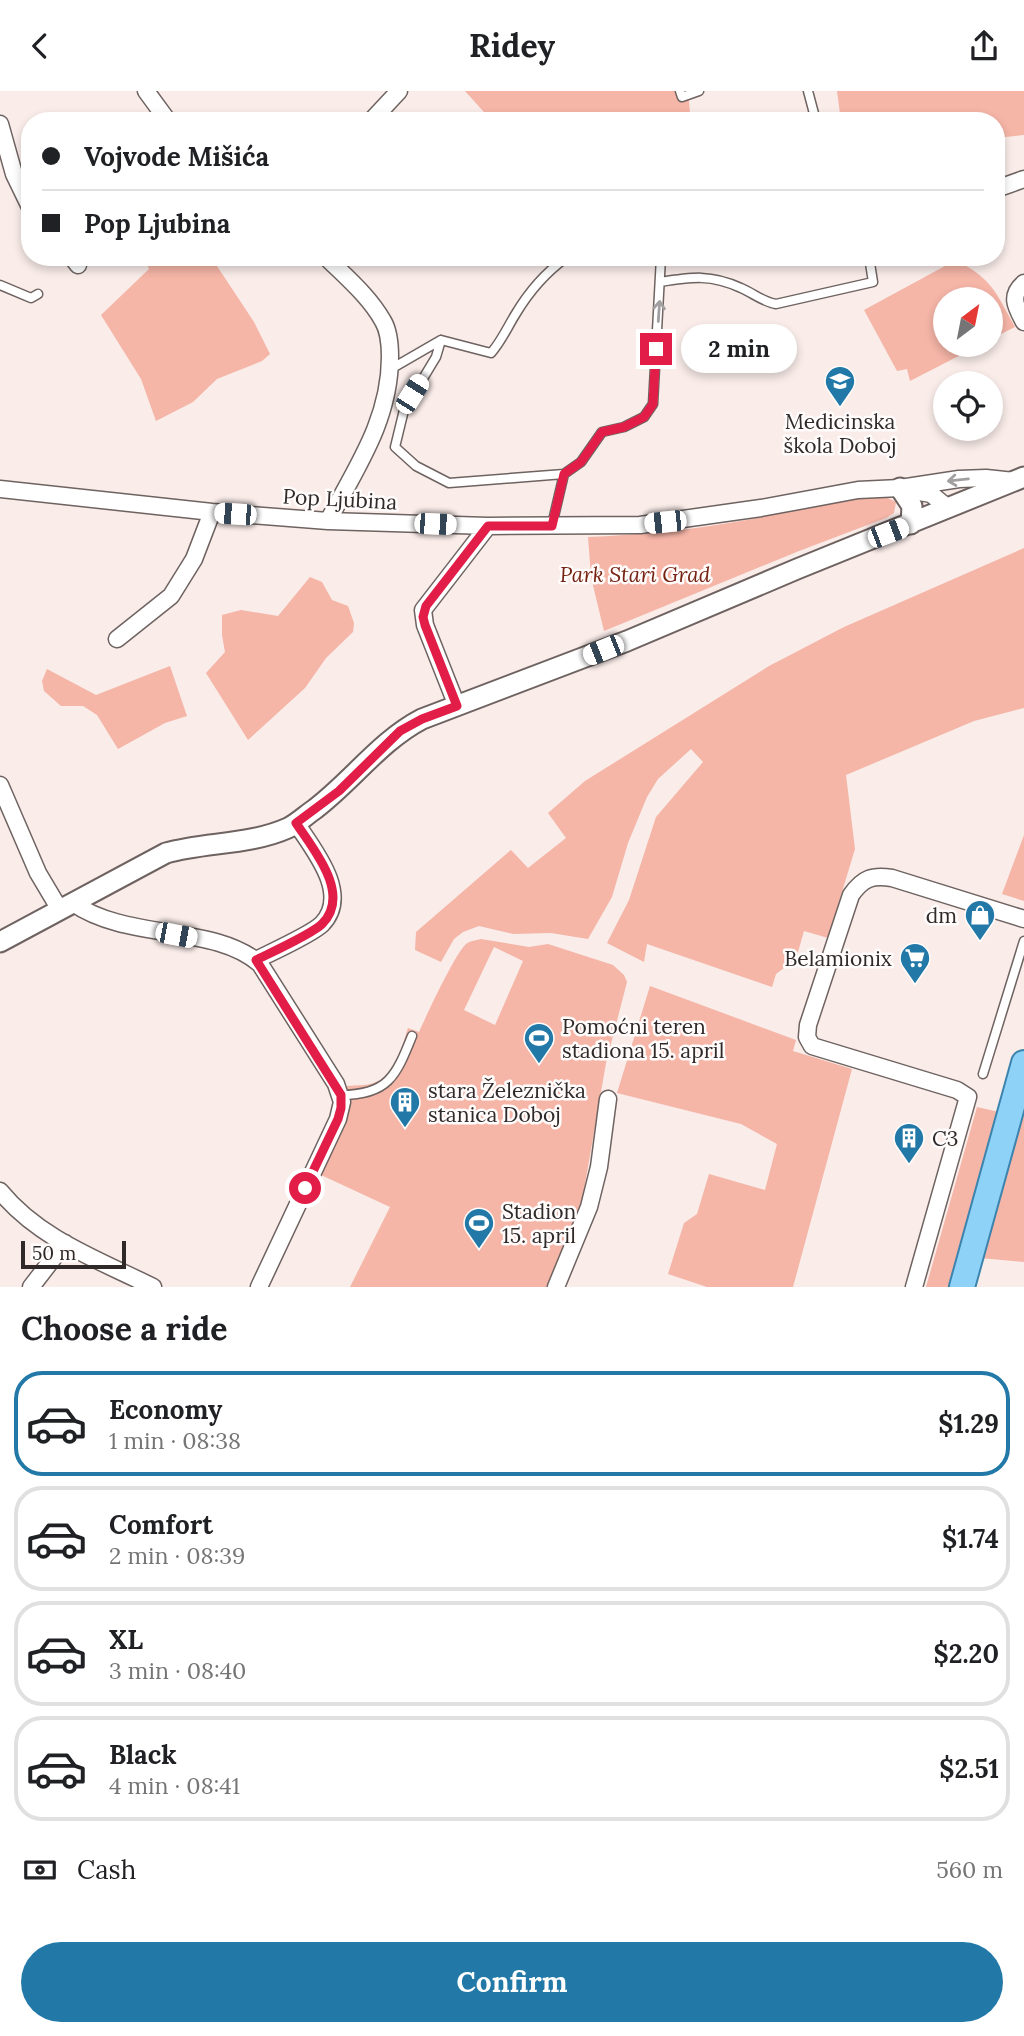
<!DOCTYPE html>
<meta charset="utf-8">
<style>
body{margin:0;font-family:Lora,serif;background:#f2f2f2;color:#202124;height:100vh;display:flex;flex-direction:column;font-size:26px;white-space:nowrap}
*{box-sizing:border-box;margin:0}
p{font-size:23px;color:#757577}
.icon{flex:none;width:38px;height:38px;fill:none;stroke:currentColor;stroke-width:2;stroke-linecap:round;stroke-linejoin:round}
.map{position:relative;height:1196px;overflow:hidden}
.sheet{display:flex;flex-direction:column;background:#fff;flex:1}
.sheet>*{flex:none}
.banner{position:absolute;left:21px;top:21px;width:984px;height:154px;border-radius:28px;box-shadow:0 4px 10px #0003;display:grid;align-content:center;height:154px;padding:0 21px;background:#fff}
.needle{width:46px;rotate:32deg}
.controls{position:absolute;left:933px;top:196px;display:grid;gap:14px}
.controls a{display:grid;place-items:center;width:70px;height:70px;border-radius:50%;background:#fff;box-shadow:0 4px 10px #0003;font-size:35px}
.scale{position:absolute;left:21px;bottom:18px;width:105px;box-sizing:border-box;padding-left:7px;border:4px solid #2f2a29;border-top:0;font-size:19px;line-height:24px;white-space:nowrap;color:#2f2a29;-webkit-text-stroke:5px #fffcfb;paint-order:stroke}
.end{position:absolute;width:32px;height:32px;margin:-16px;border:9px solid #e11d48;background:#fff;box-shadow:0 0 0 4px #fff}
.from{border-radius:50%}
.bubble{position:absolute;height:49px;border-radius:24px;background:#fff;box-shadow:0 4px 10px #0003;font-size:23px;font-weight:800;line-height:49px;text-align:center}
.car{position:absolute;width:21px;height:42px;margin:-21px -10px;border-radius:9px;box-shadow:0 0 5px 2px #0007;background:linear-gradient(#fff 24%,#345 0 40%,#fff 0 76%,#345 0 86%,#fff 0)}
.banner b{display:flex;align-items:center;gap:24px;height:66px;font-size:26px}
.banner b+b{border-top:2px solid #e0e0e0}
.banner i{width:18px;height:18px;background:#202124}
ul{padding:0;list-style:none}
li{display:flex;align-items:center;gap:21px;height:105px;margin:0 14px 10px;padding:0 7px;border:4px solid #e0e0e0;border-radius:28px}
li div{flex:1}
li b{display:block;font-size:26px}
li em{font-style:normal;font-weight:800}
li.selected{border-color:#2279a8}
li>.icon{width:63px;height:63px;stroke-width:1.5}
h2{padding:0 21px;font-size:32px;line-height:84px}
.pay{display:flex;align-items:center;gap:18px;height:77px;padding:0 21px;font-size:26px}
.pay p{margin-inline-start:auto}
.cta{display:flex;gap:14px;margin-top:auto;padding:14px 21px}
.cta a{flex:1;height:80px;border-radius:42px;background:#2279a8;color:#fff;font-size:28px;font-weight:800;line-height:80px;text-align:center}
header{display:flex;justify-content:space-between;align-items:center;height:91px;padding:0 21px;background:#fff;font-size:32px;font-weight:800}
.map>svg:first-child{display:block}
</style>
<header><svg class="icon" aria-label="back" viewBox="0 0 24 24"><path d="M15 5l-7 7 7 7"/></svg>Ridey<svg class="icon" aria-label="share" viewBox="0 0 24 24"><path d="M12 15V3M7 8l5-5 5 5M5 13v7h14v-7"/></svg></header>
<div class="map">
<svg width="1024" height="1196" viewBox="0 0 1024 1196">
<rect width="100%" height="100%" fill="#f9ece9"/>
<path fill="#f5b5a7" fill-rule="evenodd" d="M465 0H688L690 22 647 30H492Z
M837 0H1024V44L996 47V30H841Z
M144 166H211L254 231 270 263 262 270 217 288 193 311 156 330 141 288 101 224 149 178Z
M956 169C993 189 995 200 1015 236L991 248 990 208H945V254H980L910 290 907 278 897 280 864 219Z
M884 405 896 411 894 422 886 427 799 460 604 540 591 486 588 446C636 444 682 440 729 432 781 424 831 409 884 405Z
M1024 457V617L974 630 846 684 855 758 828 847 804 840 796 868 776 883 772 896 647 853 644 871 607 852 629 809 656 726 703 671 691 658 658 688 647 706 628 752 612 806 588 848 551 842 513 843 479 835 463 841 454 848 441 871 415 859 416 841 511 759 528 777 566 747 548 722 585 690 769 575 844 536Z
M310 486 322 491 332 509 348 515 354 532 353 541 326 567 305 597 248 649 206 582 225 561 222 544V524L241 519 278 525Z
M170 575 187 625 165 632 118 658 97 624 83 615H61L44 600 42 590 47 578 96 604Z
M1024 744V810L1002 803Z
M481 848 529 856 548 853 613 874 624 884 627 891 606 972 581 1116 547 1196H350L390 1116 321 1084 343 1038 349 1018 347 995C357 994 368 995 376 991 396 984 402 955 408 937L419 941C426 925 455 863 466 853 470 850 477 849 481 848ZM494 856 523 870 495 934 464 919Z
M650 895 796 949 793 960 852 978 793 1196H707L668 1183 684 1132 697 1123 709 1083 765 1099 777 1053 741 1033 617 1002Z
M977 1016 999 1021 951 1196H926Z
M1024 1023V1171L980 1167Z"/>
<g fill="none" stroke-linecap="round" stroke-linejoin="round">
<g stroke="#6e6360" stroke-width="11">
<path id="service" d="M680 0 682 6 699 0
M808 0 816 30
M660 191C692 186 711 183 741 197 753 202 763 211 776 213L873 191 869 166
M0 194 31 207 38 203
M441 249 436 266 404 319 395 356 416 375 449 392 564 383
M390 275H396L441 249 491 262C501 251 507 237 515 224 528 202 546 181 567 166
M552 434 564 383 581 371 602 341 624 336 644 326 653 313 661 166
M983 983 1024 850
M341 1004C388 1004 396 985 412 945"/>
</g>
<g stroke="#6e6360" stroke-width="19">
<path id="minor" d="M146 0 168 30
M371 30 399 0
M0 33 14 83 30 116
M996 98 1024 88
M72 166 78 174
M326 166C346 186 369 205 383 230 389 240 390 255 390 266 390 329 356 377 328 430
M1024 192C1009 205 1016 216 1024 231
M0 398 212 421 328 430 488 435 640 434 761 417 858 399 900 397 959 388 986 387 1014 390
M913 400 931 403 948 417
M117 548 171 505 194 468 212 421
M457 615 425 534 423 519 488 435
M0 694 38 782 60 819
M73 812C127 850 215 833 260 873L336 993 342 1011 338 1028 259 1196
M256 869C270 862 312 843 322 833 351 803 313 758 296 732
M0 1100C39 1148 99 1169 153 1196
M31 1196 65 1152
M556 1196 589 1116 599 1076 608 1008
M914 1196 968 1006 957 999 812 955 807 946 808 934 851 804C863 787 872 784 892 787L1024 828"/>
</g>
<g stroke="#6e6360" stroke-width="23">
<path id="tertiary" d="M900 397 912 415 911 433
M0 851 166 762C205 751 250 754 288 737 298 732 306 724 315 718 353 689 380 650 422 628L627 550 797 478 1024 386"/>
</g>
<g stroke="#3c84ad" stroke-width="28">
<path id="primary" d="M962 1196 1024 972"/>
</g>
<use href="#service" stroke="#fff" stroke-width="8"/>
<use href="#minor" stroke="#fff" stroke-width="16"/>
<use href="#tertiary" stroke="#fff" stroke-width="19"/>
<use href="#primary" stroke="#8ed2f8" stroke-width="24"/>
</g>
<defs><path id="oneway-shaft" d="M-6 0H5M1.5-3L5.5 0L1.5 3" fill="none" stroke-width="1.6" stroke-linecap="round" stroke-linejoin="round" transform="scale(1.75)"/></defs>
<g stroke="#a19f9f">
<use href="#oneway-shaft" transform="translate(659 220) rotate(-86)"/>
<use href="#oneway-shaft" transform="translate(958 389) rotate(174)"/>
</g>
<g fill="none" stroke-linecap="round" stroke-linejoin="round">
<path stroke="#e11d48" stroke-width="9" d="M305 1097 338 1028 341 1017V1004L256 869C270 862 312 843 322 833 352 803 313 758 296 732L339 700 400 640 422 628 457 615 425 534 423 526 426 515 488 435H552L564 383 581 371 602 341 624 336 644 326 653 313 656 258"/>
</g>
<defs>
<g id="school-pin" transform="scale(1.575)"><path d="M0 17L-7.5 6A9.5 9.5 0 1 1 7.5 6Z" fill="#2279a8" stroke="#fffcfb"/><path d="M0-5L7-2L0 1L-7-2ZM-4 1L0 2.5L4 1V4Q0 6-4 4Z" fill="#fff"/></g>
<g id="shop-pin" transform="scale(1.575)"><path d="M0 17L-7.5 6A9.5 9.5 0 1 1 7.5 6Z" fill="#2279a8" stroke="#fffcfb"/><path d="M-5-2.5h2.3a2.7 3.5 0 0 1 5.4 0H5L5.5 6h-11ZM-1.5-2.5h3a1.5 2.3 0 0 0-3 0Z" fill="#fff"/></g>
<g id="supermarket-pin" transform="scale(1.575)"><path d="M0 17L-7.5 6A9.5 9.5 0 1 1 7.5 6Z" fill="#2279a8" stroke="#fffcfb"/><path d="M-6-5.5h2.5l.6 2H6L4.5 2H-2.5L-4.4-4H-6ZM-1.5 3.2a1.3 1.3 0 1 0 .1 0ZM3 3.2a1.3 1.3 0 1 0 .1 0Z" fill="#fff"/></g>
<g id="stadium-pin" transform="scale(1.575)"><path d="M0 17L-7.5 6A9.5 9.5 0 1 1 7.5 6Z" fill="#2279a8" stroke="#fffcfb"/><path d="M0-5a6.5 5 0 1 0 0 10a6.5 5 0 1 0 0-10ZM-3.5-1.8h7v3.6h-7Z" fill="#fff"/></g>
<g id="building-pin" transform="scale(1.575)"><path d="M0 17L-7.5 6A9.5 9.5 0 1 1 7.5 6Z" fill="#2279a8" stroke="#fffcfb"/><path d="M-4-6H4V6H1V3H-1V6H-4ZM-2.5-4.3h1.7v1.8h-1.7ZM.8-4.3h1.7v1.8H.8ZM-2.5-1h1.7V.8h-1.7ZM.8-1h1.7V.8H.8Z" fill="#fff"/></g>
</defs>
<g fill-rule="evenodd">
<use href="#school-pin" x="840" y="290"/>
<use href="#shop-pin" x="980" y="824"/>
<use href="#supermarket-pin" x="915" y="867"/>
<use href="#stadium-pin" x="539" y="947"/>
<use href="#building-pin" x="405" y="1011"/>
<use href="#building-pin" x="909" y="1047"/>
<use href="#stadium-pin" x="479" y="1132"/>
</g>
<g text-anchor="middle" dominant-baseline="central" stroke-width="5" stroke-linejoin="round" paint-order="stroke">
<g font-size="21" fill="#2f2a29" stroke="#fffcfb" text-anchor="start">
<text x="840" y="330" text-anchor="middle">Medicinska<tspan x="840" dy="24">škola Doboj</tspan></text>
<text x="957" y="824" text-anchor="end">dm</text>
<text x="892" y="867" text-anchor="end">Belamionix</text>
<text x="562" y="935">Pomoćni teren<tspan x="562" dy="24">stadiona 15. april</tspan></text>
<text x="428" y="999">stara Železnička<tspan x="428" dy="24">stanica Doboj</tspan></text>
<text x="932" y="1047">C3</text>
<text x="502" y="1120">Stadion<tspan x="502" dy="24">15. april</tspan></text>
</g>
<g font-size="21" fill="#2f2a29" stroke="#fffcfb">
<text transform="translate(340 408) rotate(3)">Pop Ljubina</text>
</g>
<g font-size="21" font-style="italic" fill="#762213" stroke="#fffcfb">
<text x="635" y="483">Park Stari Grad</text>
</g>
</g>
</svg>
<div class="controls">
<a><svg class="needle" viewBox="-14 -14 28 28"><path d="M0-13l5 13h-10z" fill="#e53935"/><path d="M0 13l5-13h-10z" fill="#757577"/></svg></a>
<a><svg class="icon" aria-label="locate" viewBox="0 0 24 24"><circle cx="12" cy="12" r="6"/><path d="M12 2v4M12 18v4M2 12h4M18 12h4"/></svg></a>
</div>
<div class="scale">50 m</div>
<i class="end from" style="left:305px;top:1097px"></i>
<i class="end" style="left:656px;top:258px"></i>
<div class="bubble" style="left:681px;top:233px;width:116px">2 min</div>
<i class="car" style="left:412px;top:303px;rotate:32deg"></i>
<i class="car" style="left:235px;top:423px;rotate:274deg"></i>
<i class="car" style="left:665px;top:431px;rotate:264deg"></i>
<i class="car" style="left:435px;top:433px;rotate:92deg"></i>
<i class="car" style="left:888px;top:442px;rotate:69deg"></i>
<i class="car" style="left:603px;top:559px;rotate:248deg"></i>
<i class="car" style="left:176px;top:844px;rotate:101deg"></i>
<div class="banner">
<b><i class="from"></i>Vojvode Mišića</b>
<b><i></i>Pop Ljubina</b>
</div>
</div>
<section class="sheet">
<h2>Choose a ride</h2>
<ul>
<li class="selected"><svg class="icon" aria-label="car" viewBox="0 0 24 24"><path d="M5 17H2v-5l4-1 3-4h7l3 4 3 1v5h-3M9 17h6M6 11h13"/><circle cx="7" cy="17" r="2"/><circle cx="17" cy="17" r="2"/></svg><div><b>Economy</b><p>1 min · 08:38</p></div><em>$1.29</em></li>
<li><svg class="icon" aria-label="car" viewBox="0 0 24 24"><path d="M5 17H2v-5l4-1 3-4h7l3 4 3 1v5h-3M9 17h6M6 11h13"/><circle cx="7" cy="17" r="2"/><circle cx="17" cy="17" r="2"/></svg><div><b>Comfort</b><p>2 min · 08:39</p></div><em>$1.74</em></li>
<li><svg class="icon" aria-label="car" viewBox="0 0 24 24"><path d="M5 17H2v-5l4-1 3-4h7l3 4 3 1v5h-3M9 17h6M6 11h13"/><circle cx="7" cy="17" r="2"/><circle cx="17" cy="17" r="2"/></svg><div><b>XL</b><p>3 min · 08:40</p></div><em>$2.20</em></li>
<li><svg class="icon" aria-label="car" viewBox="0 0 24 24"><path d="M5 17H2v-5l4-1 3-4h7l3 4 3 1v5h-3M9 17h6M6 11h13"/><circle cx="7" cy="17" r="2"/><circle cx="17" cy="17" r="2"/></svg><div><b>Black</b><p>4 min · 08:41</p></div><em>$2.51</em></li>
</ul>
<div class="pay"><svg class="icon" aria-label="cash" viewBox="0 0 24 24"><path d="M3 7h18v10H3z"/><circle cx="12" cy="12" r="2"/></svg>Cash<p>560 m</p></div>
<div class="cta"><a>Confirm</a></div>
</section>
